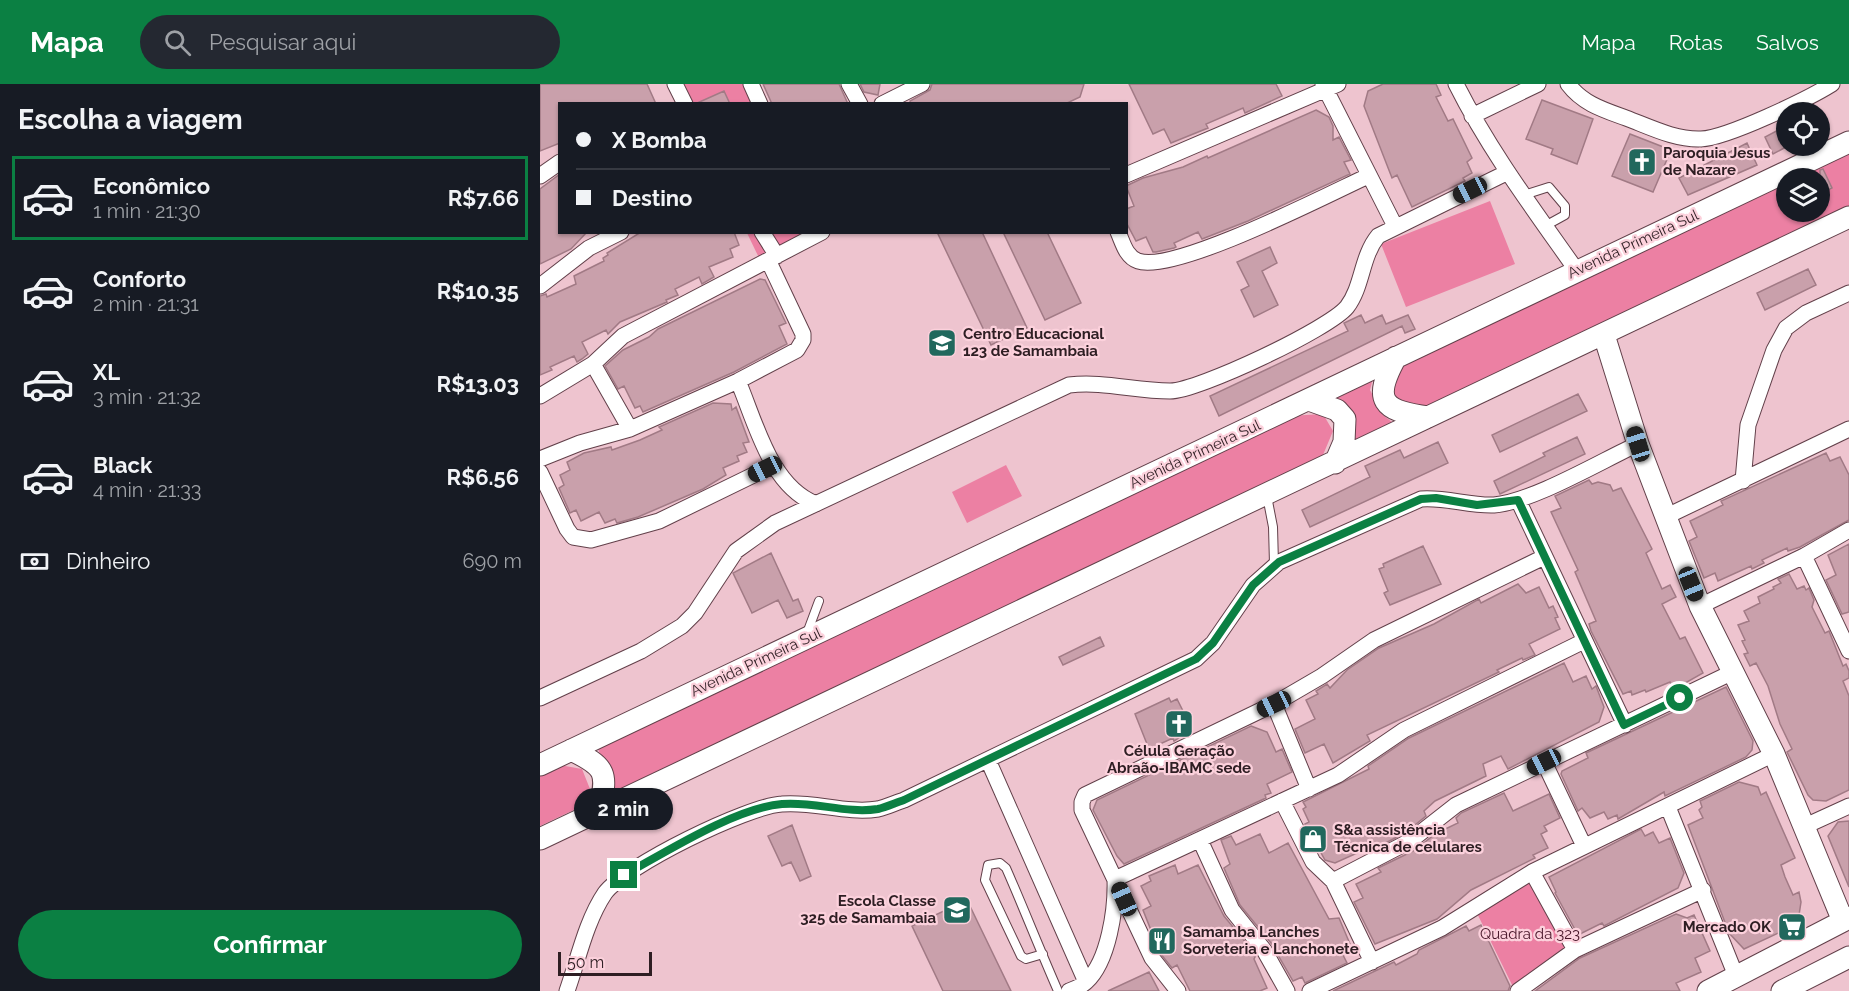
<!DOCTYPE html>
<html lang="pt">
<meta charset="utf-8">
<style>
body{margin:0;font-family:Raleway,sans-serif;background:#242831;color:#f1f3f6;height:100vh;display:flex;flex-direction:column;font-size:22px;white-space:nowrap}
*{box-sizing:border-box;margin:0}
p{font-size:20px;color:#9ea1a6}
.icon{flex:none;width:33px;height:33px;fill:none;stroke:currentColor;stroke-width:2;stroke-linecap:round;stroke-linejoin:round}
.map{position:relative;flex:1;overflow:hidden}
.side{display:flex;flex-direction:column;background:#171b24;width:540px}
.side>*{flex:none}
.banner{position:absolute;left:18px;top:18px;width:570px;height:132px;border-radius:0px;box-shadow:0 2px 4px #0004;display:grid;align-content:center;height:132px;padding:0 18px;background:#171b24}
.buttons{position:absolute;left:1236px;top:18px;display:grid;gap:12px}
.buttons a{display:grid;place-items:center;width:54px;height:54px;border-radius:50%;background:#171b24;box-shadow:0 2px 4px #0004;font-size:30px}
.scale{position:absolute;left:18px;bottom:15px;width:94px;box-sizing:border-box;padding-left:6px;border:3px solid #2e1e23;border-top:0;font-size:16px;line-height:21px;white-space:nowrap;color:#2e1e23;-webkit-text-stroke:4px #fcd1dc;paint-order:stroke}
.end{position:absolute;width:27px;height:27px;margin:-14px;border:8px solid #0b8043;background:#fff;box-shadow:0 0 0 3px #fff}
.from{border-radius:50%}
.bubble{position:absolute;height:42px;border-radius:21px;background:#171b24;box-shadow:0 2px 4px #0004;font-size:20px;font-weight:700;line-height:42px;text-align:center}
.car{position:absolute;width:18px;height:36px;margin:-18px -9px;border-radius:8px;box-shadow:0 0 4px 2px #0007;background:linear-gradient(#222 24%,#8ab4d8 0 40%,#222 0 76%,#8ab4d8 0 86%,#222 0)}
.banner b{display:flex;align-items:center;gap:21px;height:57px;font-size:22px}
.banner b+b{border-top:2px solid #363941}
.banner i{width:15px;height:15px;background:#f1f3f6}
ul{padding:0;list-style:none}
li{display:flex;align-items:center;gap:18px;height:84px;margin:0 12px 9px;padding:0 6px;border:3px solid transparent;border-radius:0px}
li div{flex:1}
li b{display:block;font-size:22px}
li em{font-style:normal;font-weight:700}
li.active{border-color:#0b8043}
li>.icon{width:54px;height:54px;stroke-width:1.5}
h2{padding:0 18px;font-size:27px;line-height:72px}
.pay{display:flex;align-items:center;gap:15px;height:66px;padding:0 18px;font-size:22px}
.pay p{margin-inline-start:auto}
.primary-button{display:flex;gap:12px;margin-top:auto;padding:12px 18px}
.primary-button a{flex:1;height:69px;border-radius:36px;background:#0b8043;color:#fff;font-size:24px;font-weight:700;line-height:69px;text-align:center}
header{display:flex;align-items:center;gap:36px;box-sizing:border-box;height:84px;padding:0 30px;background:#0b8043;color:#fff}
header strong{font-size:28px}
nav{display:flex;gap:33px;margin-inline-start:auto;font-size:21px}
.search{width:420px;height:54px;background:#242831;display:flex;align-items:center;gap:15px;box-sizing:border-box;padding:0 21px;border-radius:33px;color:#9ea1a6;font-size:22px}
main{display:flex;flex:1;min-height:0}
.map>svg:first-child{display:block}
</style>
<header>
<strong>Mapa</strong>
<div class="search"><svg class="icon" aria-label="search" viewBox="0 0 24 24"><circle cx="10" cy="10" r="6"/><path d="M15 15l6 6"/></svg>Pesquisar aqui</div>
<nav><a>Mapa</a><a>Rotas</a><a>Salvos</a></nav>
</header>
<main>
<section class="side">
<h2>Escolha a viagem</h2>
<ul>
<li class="active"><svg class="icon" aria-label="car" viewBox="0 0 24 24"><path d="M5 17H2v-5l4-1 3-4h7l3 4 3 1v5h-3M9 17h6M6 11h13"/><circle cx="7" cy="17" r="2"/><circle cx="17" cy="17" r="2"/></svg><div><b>Econômico</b><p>1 min · 21:30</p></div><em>R$7.66</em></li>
<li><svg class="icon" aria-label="car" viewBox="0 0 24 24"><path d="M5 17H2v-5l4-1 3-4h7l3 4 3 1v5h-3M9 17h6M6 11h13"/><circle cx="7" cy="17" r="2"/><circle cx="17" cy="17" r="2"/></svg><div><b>Conforto</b><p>2 min · 21:31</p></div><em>R$10.35</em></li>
<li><svg class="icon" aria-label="car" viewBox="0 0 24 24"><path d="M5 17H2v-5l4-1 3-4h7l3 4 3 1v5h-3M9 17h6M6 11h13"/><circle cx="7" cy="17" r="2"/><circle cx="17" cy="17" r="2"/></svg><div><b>XL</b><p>3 min · 21:32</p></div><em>R$13.03</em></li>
<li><svg class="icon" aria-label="car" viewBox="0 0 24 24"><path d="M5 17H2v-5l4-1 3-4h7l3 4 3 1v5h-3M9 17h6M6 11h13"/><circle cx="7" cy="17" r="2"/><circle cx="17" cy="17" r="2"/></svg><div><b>Black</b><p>4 min · 21:33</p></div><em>R$6.56</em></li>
</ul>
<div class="pay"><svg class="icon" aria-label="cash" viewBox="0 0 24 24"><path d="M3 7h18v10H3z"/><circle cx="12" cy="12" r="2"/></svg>Dinheiro<p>690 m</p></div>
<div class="primary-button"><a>Confirmar</a></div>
</section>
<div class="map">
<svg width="1309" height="907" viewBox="0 0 1309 907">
<rect width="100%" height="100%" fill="#eec4cf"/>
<path fill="#ec80a3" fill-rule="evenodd" d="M131 0H206L216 19H141Z
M1309 64V122L888 326 858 322 848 304 854 286 891 263ZM1246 94H1280V128H1246Z
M950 117 975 180 866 223 841 160Z
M207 149H274L221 178Z
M834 290 830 306 843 331 852 338 808 364 799 318 791 309Z
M783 330 793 347 783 371 68 713 70 697 58 665 749 332Z
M466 381 482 412 427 439 412 408Z
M14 680 42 685 50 705 38 724 0 742V686Z
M998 782 1043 872 975 907 932 819Z"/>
<path fill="#c9a0ab" stroke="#a17a85" stroke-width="1.5" d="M0 0H107L116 20H20V59L0 67Z
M223 0H299L308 20H232Z
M320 0H340L338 11 324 8Z
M392 0H544L540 13 525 20H371L370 17 390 6Z
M589 0H736L742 12 705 29 703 24 666 40 668 44 631 59 624 45 613 50Z
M843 0H896L901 11 896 13 908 37 913 35 932 74 927 78 932 89 923 94 925 97 872 123 857 91 852 94 824 22 828 7Z
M184 7 190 20H155Z
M1002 16 1053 35 1037 80 1011 70 1013 65 986 55Z
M776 26 789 33 793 42V56L799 53 811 76 804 78 810 90 708 137 662 155 658 148 634 159 636 163 634 164 616 168H613L606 153 596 157 586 138V125L594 122 586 102 603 94 643 83 667 72 668 74Z
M1246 42V63L1233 70 1225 53Z
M1090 50 1131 66 1113 108 1072 92Z
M1207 59 1217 81 1148 111 1139 94Z
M1283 85 1292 104 1280 110V86Z
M20 90V148H47L31 165 0 180V105Z
M101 148H194L199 161 190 165 193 173 169 183 174 193 162 200 159 193 135 205 138 211 126 216 127 218 80 238 68 250 66 246 42 258 48 270 42 275 37 278 34 272 10 283 12 286 0 291V212L6 210 7 213 36 200 34 192 64 177 63 174 68 171 67 169Z
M397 148H442L487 244 451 261Z
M463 148H507L541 219 505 236Z
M730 163 737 179 722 187 738 221 714 233 701 206 709 202 697 178Z
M1268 185 1276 201 1225 226 1217 209Z
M220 195 225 196 246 239 239 242 247 260 194 288 103 328 100 322 95 324 84 302 78 305 65 282 83 266 109 253 118 245Z
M821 231 825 239 842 231 846 240 868 231 875 245 865 249 862 242 679 332 670 312 808 247 804 239Z
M1038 310 1047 327 960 368 952 351Z
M173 319 191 320 192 326 196 323 209 358 203 359 207 368 197 372 199 377 183 384 186 391 163 405 98 433 77 439 75 435 65 439 59 428 41 437 36 426 30 429 19 404 24 401 20 391 30 386 27 378 44 369 71 363 72 366 100 356 122 346 119 343Z
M1037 353 1045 370 960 410 954 397 1005 372 1003 369Z
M898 358 908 379 770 443 762 426 830 393 825 382 860 366 864 374Z
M1286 369 1290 377 1300 373 1309 391V436L1260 463 1248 467 1247 464 1222 476 1224 479 1212 485 1211 482 1178 497 1175 489 1164 494 1149 457 1157 453 1150 437 1183 421 1181 417Z
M1049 396 1052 400 1058 398 1070 401 1073 407 1081 404 1112 465 1106 469 1122 505 1130 501 1136 513 1122 520 1140 555 1145 553 1163 589 1133 606 1130 598 1106 608 1105 606 1092 611 1091 607 1083 610 1051 547 1049 540 1056 537 1035 488 1038 486 1011 428 1021 424 1015 412Z
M1309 460V528L1302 530 1286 496 1296 491 1288 471Z
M883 462 901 500 850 521 844 509 848 507 839 485 844 483 843 480Z
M231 469 253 517 258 515 263 527 247 534 238 516 212 529 193 489Z
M1249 490 1257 505 1264 502 1266 506 1269 504 1274 516 1272 523 1285 549 1289 547 1303 582 1306 580 1309 587V594L1303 597 1309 612V706L1286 717 1273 716 1268 711 1247 668 1252 665 1240 640 1228 602 1216 579 1210 582 1204 570 1208 569 1202 557 1205 556 1198 541 1209 537 1204 527 1220 519 1218 513 1234 505 1233 503 1241 499 1238 495Z
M978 500 986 509 999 503 1009 524 1013 522 1018 533 1015 534 1020 545 989 560 995 571 983 576 982 574 957 586 959 588 827 651 830 657 793 679 784 660 765 669 755 645 775 635 766 616 778 610 776 607 787 600 790 604 807 586 839 564 894 540 939 515 941 519Z
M560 553 564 562 523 581 519 573Z
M1024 579 1033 598 1046 592 1052 605 1056 602 1064 623 1059 638 968 685 961 672 943 680 946 692 895 717 884 727 886 732 865 749 828 768 826 765 795 779 785 776 765 740 769 738 763 725 766 723 763 718 829 685 828 682 869 654Z
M1186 603 1213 657 1212 666 1206 673 1125 712 1124 708 1078 735 1077 731 1068 735 1064 728 1050 734 1042 724 1038 727 1021 690 1022 687 1048 674 1046 669Z
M629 614 631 618 637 615 652 645 634 657 633 654 609 665 595 630Z
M711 642 727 648 736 668 742 665 752 688 727 700 731 709 725 711 726 714 584 780 577 772 553 726 557 716Z
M1199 698 1218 703 1221 711 1226 708 1255 774 1241 781 1245 793 1253 811 1259 808 1261 818 1259 831 1244 838 1247 845 1204 865 1189 849 1148 741 1163 734 1159 726 1162 723 1160 717Z
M964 709 973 727 1009 710 1020 734 1004 742 1007 747 1001 750 1008 764 993 771 995 774 931 806 897 835 835 860 814 818 823 814 816 800 841 788 838 784 875 766 895 750 918 739 916 734 921 729Z
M1309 737V803L1288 752 1298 738Z
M252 741 271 792 260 797 251 778 242 782 228 752Z
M1101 745 1105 752 1113 748 1119 759 1130 754 1144 789 1138 804 1064 842 1062 839 1038 851 1015 809 1016 808 1009 793Z
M720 750 729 769 748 759 789 835 799 834 813 867 803 871 807 879 765 899 762 893 753 897 738 871 740 870 700 821 684 784 690 780 681 756 691 752 696 761Z
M635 781 638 790 658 781 684 832 716 871 714 875 727 904 720 907H650L637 881 632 884 620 869 603 826 611 822 601 802 611 797 609 792Z
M427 816 471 907H403L372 842Z
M1136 830 1147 834 1154 831 1170 867 1155 874 1161 888 1136 899 1140 907H995L1040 874Z
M941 841 970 902 968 907H793L854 878 856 881 877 870 879 866 926 842 929 847Z
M609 888 619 907H568Z"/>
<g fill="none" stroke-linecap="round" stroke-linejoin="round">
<g stroke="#62404a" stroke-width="10">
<path id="lane" d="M984 111 1009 103 1025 122V131L1005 142
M727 412 733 443 734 480
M266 552 279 517
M503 870 486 875 481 872 445 796 448 781 460 779 466 784C484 825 500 866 518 907"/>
</g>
<g stroke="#62404a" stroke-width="17">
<path id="street" d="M135 0 145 20
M211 0 220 20
M309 0 320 20
M783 0 855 142
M916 0C949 66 994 126 1037 187
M1028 0C1043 20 1064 26 1086 34 1110 43 1135 56 1161 55 1187 54 1268 15 1292 0
M342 20 382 0
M932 32 998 0
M586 91 798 0
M0 92 20 78
M222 148 237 172
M578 148C583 159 586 173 598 177 634 190 789 110 828 92
M0 202 49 164 81 148
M53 280 90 345
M198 297C216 339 230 402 276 420
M0 312 53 280 83 252 282 148
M0 375 40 359 90 345 198 297 257 266 263 256V250L229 178
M0 388 27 445 33 453 51 456 119 437 234 381
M1203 397 1208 341 1234 266 1246 244 1266 229 1309 209
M978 416 1085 641
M1125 433 1309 345
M1264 472 1309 567
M1160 522 1264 472 1309 446
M0 614 101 567 142 542 155 529 196 467 235 439 529 301C564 297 595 307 630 307 658 307 789 245 807 223 823 202 821 173 838 152L968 88
M734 620 769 705
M448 676 546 898
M1004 678 1044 762
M742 717 773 778 793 797 832 878
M1128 723 1196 892
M1263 743 1309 722
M660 756 692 826 724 866 747 907
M992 788 1035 866
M793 797 870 757 916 721 1195 587
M27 907C38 876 46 837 65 809 85 782 207 722 242 720 274 717 306 730 338 725 346 723 355 719 364 716L656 575 673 559 713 501 739 478 881 415C906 413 929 422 954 421 992 418 1061 377 1098 360
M529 907C534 905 542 902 546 898 569 877 576 824 575 795L798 691 864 646 1044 557
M638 907 612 874 542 726V718L545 711 734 620 782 592 834 556 1004 473
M770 907 902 844 992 788 1234 670
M978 907 1035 866 1163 806"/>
</g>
<g stroke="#62404a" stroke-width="23">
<path id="secondary" d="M1064 251 1098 360 1160 522 1234 670 1303 837
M856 273C832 317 842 327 888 333
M769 316 797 326 805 335 804 358 795 379
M31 666C67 683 68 689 59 727
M0 681 1309 58
M0 755 1309 133
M1168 907 1309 834
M1242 907 1309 873"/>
</g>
<use href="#lane" stroke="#fff" stroke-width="8"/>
<use href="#street" stroke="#fff" stroke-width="15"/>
<use href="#secondary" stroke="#fff" stroke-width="21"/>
</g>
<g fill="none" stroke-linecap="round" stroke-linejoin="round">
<path stroke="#0b8043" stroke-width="8" d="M84 791C126 768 195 724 242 720 274 717 306 730 338 725 346 723 355 719 364 716L656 575 673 559 713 501 739 478 881 415 896 414 937 421 978 416 1084 641 1140 614"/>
</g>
<defs>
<g id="church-square" transform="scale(1.5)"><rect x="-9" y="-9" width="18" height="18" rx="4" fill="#21685d" stroke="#fcd1dc"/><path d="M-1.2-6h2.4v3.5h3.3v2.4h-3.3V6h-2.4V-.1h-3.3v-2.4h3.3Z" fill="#fff"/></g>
<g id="school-square" transform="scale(1.5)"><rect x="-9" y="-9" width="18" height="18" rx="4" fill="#21685d" stroke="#fcd1dc"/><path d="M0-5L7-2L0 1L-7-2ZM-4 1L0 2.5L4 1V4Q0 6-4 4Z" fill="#fff"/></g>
<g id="shop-square" transform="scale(1.5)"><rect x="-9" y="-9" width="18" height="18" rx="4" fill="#21685d" stroke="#fcd1dc"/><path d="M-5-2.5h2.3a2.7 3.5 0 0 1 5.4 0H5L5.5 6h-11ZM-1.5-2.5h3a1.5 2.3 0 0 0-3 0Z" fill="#fff"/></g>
<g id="supermarket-square" transform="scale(1.5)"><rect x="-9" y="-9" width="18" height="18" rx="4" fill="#21685d" stroke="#fcd1dc"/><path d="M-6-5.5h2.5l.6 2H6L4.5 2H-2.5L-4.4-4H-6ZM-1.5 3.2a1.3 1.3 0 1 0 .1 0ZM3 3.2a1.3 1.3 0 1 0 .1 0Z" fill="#fff"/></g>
<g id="restaurant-square" transform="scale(1.5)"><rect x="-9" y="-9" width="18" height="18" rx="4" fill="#21685d" stroke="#fcd1dc"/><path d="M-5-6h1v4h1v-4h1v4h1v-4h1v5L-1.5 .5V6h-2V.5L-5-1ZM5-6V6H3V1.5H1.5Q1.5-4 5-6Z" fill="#fff"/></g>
</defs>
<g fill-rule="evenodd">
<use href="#church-square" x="1102" y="78"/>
<use href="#school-square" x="402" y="259"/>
<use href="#church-square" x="639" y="640"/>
<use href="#shop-square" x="773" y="755"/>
<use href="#school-square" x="417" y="826"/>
<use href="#supermarket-square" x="1252" y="843"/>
<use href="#restaurant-square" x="622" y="857"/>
</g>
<g text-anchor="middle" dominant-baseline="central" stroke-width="4.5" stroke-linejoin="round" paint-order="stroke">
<g font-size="15" font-weight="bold" fill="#2e1e23" stroke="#fcd1dc" text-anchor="start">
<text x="1123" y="69">Paroquia Jesus<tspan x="1123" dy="17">de Nazare</tspan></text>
<text x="423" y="250">Centro Educacional<tspan x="423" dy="17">123 de Samambaia</tspan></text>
<text x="639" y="667" text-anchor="middle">Célula Geração<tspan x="639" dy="17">Abraão-IBAMC sede</tspan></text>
<text x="794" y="746">S&amp;a assistência<tspan x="794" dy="17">Técnica de celulares</tspan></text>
<text x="396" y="817" text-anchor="end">Escola Classe<tspan x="396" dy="17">325 de Samambaia</tspan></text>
<text x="1231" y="843" text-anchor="end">Mercado OK</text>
<text x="643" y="848">Samamba Lanches<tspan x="643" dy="17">Sorveteria e Lanchonete</tspan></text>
</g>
<g font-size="15" fill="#2e1e23" stroke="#fcd1dc">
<text transform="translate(1093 160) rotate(-25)">Avenida Primeira Sul</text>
<text transform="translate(655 370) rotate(-25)">Avenida Primeira Sul</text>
<text transform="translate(216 578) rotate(-25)">Avenida Primeira Sul</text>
</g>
<g font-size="15" fill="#461427" stroke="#fcd1dc">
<text x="990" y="850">Quadra da 323</text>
</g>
</g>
</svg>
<div class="buttons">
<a><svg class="icon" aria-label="locate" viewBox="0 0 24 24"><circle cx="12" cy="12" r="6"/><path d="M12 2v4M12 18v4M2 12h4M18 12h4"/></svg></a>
<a><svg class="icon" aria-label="layers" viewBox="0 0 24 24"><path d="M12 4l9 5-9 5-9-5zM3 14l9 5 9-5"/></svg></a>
</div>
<div class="scale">50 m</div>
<i class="end from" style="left:1140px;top:614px"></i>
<i class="end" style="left:84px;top:791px"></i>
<div class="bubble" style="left:34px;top:704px;width:99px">2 min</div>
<i class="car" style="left:930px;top:106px;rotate:244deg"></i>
<i class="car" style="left:1098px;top:360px;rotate:343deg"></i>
<i class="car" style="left:225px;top:385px;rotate:244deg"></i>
<i class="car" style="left:1151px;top:500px;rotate:158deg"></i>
<i class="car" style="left:734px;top:620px;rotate:245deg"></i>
<i class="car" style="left:1004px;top:678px;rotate:244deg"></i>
<i class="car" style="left:584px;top:815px;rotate:336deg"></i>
<div class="banner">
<b><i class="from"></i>X Bomba</b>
<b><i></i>Destino</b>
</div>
</div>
</main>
